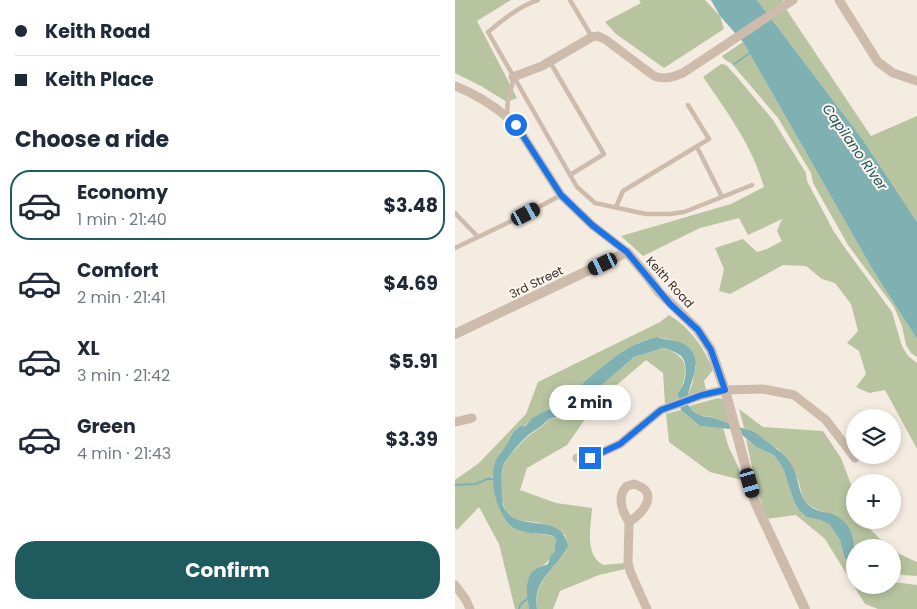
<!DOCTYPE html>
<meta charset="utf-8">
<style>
body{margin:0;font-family:Poppins,sans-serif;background:#f6f6f7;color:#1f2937;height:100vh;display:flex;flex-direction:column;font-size:19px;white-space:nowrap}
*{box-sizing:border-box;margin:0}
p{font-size:16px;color:#747a83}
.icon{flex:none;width:28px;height:28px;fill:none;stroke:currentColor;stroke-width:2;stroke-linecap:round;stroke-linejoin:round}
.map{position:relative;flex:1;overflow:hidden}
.drawer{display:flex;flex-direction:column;background:#fff;width:455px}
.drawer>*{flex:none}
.hud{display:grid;align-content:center;height:110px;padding:0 15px;background:#fff}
.fabs{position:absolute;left:391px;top:409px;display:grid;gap:10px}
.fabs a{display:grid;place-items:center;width:55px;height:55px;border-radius:50%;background:#fff;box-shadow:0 2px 8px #0003;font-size:25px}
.end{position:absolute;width:22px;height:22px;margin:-11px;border:6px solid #1a73e8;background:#fff;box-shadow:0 0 0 2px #fff}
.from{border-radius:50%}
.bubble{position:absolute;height:35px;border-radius:18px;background:#fff;box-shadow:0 2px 8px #0003;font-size:16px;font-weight:700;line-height:35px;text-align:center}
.car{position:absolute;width:15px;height:30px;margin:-15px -8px;border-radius:6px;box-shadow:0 0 4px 1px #0007;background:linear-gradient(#222 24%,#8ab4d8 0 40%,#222 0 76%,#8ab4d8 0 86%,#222 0)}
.hud b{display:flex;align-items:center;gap:18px;height:48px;font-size:19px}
.hud b+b{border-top:1px solid #e0e1e3}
.hud i{width:12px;height:12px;background:#1f2937}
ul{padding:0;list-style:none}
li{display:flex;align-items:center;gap:15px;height:70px;margin:0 10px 8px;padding:0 5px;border:2px solid transparent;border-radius:20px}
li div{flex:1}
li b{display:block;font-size:19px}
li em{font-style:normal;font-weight:700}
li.current{border-color:#1f5a5e}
li>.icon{width:45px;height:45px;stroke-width:1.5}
h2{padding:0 15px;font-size:22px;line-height:60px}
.button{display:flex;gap:10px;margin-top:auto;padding:10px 15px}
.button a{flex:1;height:58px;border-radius:20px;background:#1f5a5e;color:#fff;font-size:20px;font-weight:700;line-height:58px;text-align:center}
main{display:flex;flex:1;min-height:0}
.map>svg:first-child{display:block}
</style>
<main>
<section class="drawer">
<div class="hud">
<b><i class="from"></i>Keith Road</b>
<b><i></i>Keith Place</b>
</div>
<h2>Choose a ride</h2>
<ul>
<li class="current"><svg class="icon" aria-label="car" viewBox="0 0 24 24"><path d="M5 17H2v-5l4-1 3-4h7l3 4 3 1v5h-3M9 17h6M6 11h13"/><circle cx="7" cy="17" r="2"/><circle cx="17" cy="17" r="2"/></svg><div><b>Economy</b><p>1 min · 21:40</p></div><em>$3.48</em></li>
<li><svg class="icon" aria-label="car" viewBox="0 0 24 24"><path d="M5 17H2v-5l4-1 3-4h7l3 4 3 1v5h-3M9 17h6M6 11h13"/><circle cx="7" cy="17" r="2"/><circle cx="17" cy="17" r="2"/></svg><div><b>Comfort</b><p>2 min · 21:41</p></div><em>$4.69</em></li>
<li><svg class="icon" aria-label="car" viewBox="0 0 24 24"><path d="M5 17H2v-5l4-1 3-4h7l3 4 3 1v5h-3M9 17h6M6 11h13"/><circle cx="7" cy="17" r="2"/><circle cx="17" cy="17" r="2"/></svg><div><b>XL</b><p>3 min · 21:42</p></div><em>$5.91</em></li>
<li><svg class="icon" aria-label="car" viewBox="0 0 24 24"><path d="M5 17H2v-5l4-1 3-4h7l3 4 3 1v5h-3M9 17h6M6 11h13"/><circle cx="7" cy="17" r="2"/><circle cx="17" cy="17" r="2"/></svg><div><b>Green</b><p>4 min · 21:43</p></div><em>$3.39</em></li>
</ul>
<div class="button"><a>Confirm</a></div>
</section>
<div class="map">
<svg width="462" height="609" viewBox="0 0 462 609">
<rect width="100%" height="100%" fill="#f4ebe1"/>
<path fill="#b8c4a0" d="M0 0H56L22 21 62 98 52 102 26 86 0 73Z
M184 0H250L265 16 269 29 209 68 161 34 150 22 186 3Z
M302 0H328L329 6 416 136 462 116V222L408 140Z
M288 42 419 272 462 339V357L456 353 451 345 447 326 439 307 393 245 358 183 356 173 323 118 277 64 269 59 267 56Z
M266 64 271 65 282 77 318 120 351 173 352 181 378 230 390 248 437 312 447 346 453 356 462 363V449L430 390 414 393 401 387 411 374 404 351 392 343 403 331 396 304 380 283 367 279 351 266 328 265 275 294 264 291 269 269 260 248 288 239 302 252 312 249 327 241 322 231 327 219 293 235 284 218 245 228 188 256 166 236 276 204 309 187C297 145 272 112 248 77Z
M214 315C235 327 249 348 258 370L249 381 251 390 232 396 237 385 241 366 217 340 202 337 193 339 183 343 157 359 105 402 79 418 69 426 62 428 57 434 51 447 45 453 37 478 45 509 54 524 78 533 98 536 101 539C100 555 93 565 79 570 73 584 71 594 74 609H60L44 544 24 507 2 530 0 528V480L24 463 71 414 83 382 205 322Z
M208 348C239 358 231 373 223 400L210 404 208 373 191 360 143 401 112 445 72 468 65 490 101 503 137 508C136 527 129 554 148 565L170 563V569L144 575 105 591 98 609H82C79 588 91 575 104 560 107 556 111 552 112 547 113 543 111 539 110 535L86 523 62 520 55 516 50 510 45 491 48 466 54 456 72 437 90 424 93 419 105 418 117 399 135 393 147 385 179 357Z
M263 398 268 399 275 425 257 417 242 415 234 406Z
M284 409 308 427 368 431 386 458 400 495V520H410L413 527 433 547H400C398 532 389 518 373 513 364 510 357 509 350 501 345 494 346 487 343 480 341 473 329 456 324 450 321 447 322 449 318 447 307 441 301 434 289 428Z
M226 410 245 426 268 428 274 448 284 468 287 480 255 472 214 442 211 414Z
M291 439 301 447 319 455 328 468 339 502 344 510 351 517 365 520 374 524 385 540 389 556 400 573V585H438V582L462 585V609H423L410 604 370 539 341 515 311 519 300 482Z
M438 551 462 562V576L447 575 443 572 438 571Z"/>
<path fill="#7fb0b2" d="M256 0H302L408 140 462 222V339L419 272 288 42 265 16Z
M202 337C212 341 225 339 234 348 252 365 227 392 233 405 234 407 237 409 238 411 244 417 251 416 259 418 265 420 271 423 277 425 284 428 295 429 302 434 316 446 331 452 339 470 344 480 343 493 351 502 357 510 364 511 374 513 403 522 400 549 400 573L389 556 385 540 374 524 365 520 351 517 344 510 339 502 328 468 319 455 301 447 285 433 275 429 245 426 226 410 223 393C231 385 234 364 226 356 221 352 213 349 208 348L179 357 147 385 135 393 117 399 108 416 93 419C88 427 79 430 72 436 66 442 50 459 48 466 46 474 46 489 47 496 48 502 47 506 51 511 65 532 107 512 113 546 102 569 77 579 82 609H74C72 598 69 581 78 571 81 568 88 566 93 564L96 555 99 552 101 539 98 536C85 532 64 535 54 524 41 509 34 481 40 463 42 456 47 452 50 447 55 441 56 432 63 428 66 425 66 427 70 426 73 424 75 420 78 418 86 412 97 409 105 403 134 380 164 345 202 337Z"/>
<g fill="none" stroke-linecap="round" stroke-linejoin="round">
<path stroke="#7fb0b2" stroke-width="2" d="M279 64 295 53
M0 485 21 484 32 479H39
M64 609 65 605 73 598"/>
<path stroke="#cdbbac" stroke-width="4.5" d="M83 0C64 6 48 20 33 32L122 187 140 203 191 214H215L229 212 267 197 242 147
M115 0 137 37
M95 62 149 154 115 175
M52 116 53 97 57 86 58 78
M267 197 297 185
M161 207 168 191 254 139 233 105
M0 213 23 237
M0 248 71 214 106 195"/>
<path stroke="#cdbbac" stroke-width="9" d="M384 0 423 62 438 73 462 81
M58 77 87 66 137 37 143 36 151 40 199 76C210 80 218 77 228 73L338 0
M0 86C23 95 43 108 61 125L106 195 137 225 172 252
M0 422 17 418
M122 458H135L165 444 206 410 247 395 270 390 308 389 339 395 371 420 400 458
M179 484C206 492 188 513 174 522 167 511 161 497 172 486Z
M174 522 173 562 175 571 192 609
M0 585 11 600 15 609"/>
<path stroke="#cdbbac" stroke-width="10" d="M0 334 172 252 193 277 204 292 243 330 256 350 270 390 300 502 350 609"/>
</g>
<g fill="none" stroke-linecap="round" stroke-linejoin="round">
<path stroke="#1a73e8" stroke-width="6" d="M61 125 106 195 137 225 172 252 215 304 243 330 256 350 270 390 247 395 206 410 165 444 135 458"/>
</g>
<g text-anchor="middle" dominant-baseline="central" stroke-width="4" stroke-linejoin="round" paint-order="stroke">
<g font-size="12" fill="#3b302b" stroke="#fbf5ee">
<text transform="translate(81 282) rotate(-26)">3rd Street</text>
<text transform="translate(215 282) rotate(48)">Keith Road</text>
</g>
<g font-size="14" font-style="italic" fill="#1f5a5e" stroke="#fbf5ee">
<text transform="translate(400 147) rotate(55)">Capilano River</text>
</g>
</g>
</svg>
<div class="fabs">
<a><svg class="icon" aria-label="layers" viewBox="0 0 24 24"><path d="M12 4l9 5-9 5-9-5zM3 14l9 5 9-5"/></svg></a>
<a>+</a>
<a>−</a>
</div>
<i class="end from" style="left:61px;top:125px"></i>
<i class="end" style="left:135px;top:458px"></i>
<div class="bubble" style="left:94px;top:385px;width:82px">2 min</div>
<i class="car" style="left:71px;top:214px;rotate:62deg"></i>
<i class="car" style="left:148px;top:264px;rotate:244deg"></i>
<i class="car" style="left:295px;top:483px;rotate:164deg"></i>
</div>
</main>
